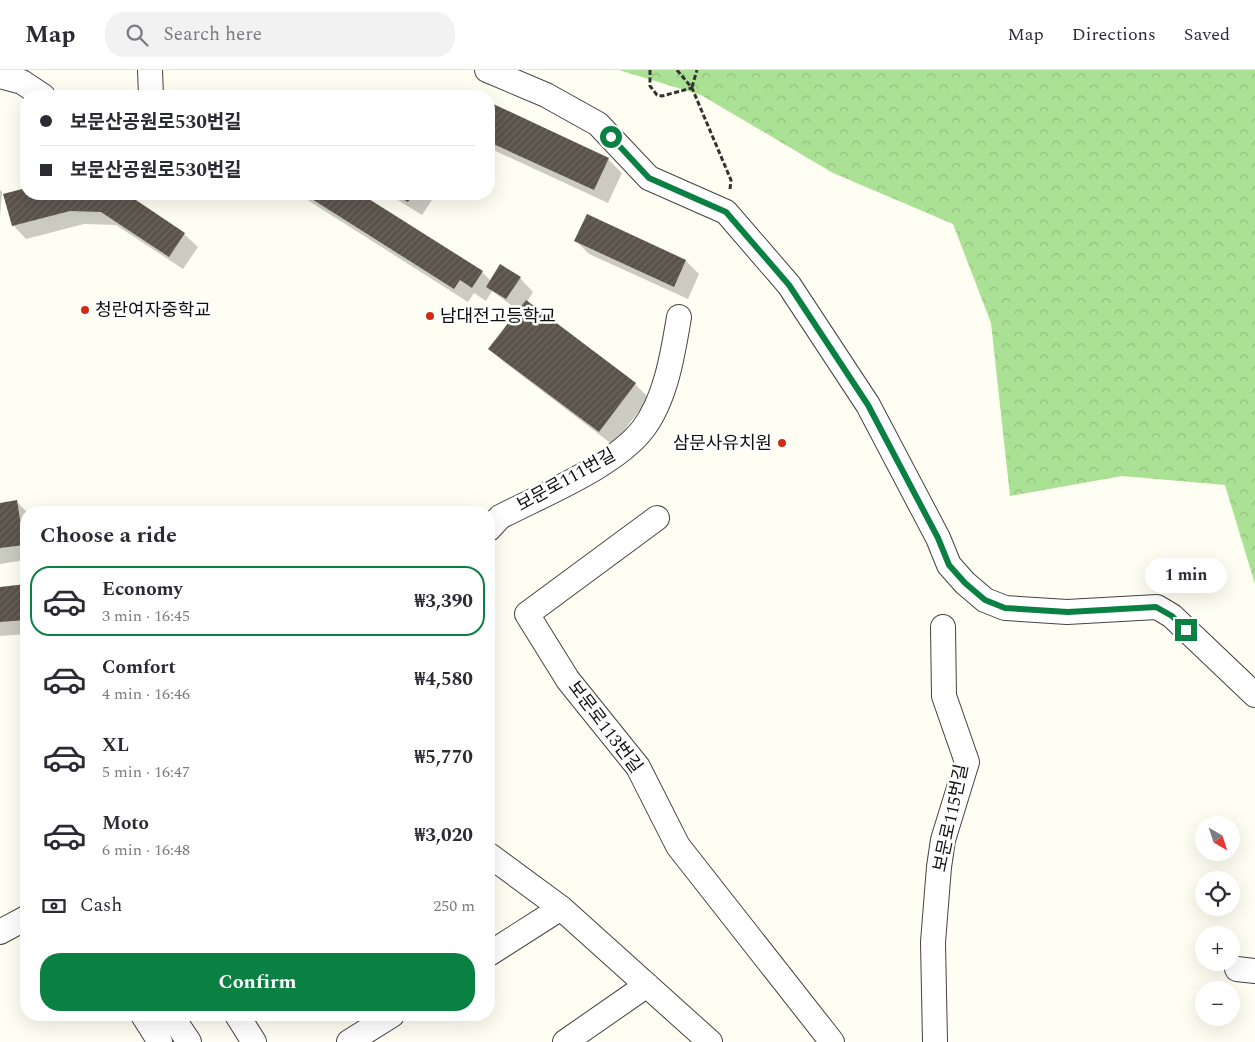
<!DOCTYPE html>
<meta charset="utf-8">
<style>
body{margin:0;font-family:Spectral,"Noto Sans KR",serif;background:#f2f2f3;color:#2b2b33;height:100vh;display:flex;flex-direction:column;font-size:19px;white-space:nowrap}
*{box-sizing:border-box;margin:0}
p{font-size:16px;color:#7c7c81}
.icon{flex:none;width:28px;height:28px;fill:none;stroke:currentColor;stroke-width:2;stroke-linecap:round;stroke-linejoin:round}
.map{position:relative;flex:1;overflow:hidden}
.sheet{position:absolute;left:20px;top:436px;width:475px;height:515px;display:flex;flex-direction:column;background:#fff;border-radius:20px;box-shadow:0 5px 20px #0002}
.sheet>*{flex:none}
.top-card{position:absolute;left:20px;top:20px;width:475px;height:110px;border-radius:20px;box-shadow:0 5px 20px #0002;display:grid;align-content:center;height:110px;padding:0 20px;background:#fff}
.needle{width:32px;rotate:141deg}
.controls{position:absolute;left:1195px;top:746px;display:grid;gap:10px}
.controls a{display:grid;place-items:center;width:45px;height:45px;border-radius:50%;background:#fff;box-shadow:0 5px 20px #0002;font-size:25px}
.end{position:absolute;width:22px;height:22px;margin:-11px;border:6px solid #0b8043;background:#fff;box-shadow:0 0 0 2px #fff}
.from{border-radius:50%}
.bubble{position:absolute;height:35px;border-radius:18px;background:#fff;box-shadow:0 5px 20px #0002;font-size:16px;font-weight:700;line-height:35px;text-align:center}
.top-card b{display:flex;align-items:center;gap:18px;height:48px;font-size:19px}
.top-card b+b{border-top:1px solid #e1e1e2}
.top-card i{width:12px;height:12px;background:#2b2b33}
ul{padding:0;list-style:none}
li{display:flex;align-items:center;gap:15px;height:70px;margin:0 10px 8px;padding:0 10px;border:2px solid transparent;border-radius:20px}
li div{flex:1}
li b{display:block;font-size:19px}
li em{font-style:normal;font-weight:700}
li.active{border-color:#0b8043}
li>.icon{width:45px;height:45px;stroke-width:1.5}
h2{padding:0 20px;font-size:22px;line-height:60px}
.pay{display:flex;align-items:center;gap:12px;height:55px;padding:0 20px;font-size:19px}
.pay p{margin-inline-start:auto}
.button{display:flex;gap:10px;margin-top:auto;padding:10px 20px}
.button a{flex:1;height:58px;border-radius:20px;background:#0b8043;color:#fff;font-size:20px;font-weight:700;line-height:58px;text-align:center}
header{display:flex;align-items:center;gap:30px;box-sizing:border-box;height:70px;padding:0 25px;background:#fff;border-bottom:1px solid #e1e1e2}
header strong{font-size:24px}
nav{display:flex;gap:28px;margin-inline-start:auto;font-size:18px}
.search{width:350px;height:45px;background:#f2f2f3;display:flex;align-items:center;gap:12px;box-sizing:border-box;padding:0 18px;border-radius:20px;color:#7c7c81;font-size:19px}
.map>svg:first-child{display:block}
</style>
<header>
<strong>Map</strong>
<div class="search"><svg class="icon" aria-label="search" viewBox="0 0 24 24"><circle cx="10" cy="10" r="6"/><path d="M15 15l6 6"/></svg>Search here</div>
<nav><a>Map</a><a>Directions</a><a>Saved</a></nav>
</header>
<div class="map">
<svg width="1255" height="972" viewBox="0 0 1255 972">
<defs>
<pattern id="forest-crowns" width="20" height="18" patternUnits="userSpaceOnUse" patternTransform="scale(1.25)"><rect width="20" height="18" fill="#abe194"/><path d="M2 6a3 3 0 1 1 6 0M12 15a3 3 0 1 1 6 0" fill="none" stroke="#92c07f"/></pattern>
<pattern id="building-hatch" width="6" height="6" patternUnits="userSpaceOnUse" patternTransform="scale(1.25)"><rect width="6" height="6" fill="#5a534a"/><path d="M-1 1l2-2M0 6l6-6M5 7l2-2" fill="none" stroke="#6d6760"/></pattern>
</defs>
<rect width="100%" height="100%" fill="#fffef2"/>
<path fill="url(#forest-crowns)" d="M619 0H1255V514L1225 415 1122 406 1010 426 991 253 953 154 833 103 701 25Z"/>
<path fill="#0003" d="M305 21 313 26H302Z
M489 34 608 89 622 103 608 133 489 78Z
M0 120 2 122 0 146Z
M26 120V124H125L184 164 198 177 183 199 116 155 84 154 26 169 13 155 5 125Z
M298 124H359L482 202 491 211 520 208 533 222 527 232 635 314 649 328 613 375 504 292 490 279 519 241 492 221 486 231 474 223 468 232Z
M388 124H436L422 145Z
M576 171 686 191 699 204 688 229 589 184Z
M17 432 27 442 26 490 0 494V434Z
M26 515V564L0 566V518Z"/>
<path fill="url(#building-hatch)" d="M489 32 609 88 594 120 489 72Z
M26 118V124H127L185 163 169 187 101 142 70 141 12 156 3 124Z
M304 124H361L483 201 472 218 460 210 454 219Z
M394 124H414L408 132Z
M587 144 686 190 674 217 574 171Z
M500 194 521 207 506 229 486 217Z
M526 230 636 313 599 362 488 279Z
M17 430 24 475 0 478V433Z
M26 514V550L0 552V517Z"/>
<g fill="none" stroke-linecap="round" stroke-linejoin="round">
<g stroke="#434343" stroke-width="26">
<path id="street" d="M150 0 151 26
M487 0 546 25 598 54 649 108 726 142 789 215 868 335 938 468 949 495 965 513 985 530 1005 538 1067 542 1157 537 1172 546 1255 625
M0 6 22 12 43 26
M657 448 527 544 568 610 638 697 678 776 832 972
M489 459 500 447C542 425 615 396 643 359 666 329 673 283 679 247
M489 785 561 838 710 972
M0 862 26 848
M489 884 561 838
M1237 899 1255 901
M143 945 160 972
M171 945 189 972
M237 945 254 972
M349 972 392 945
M565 972 647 915
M935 972 933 872 939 797 943 770 967 692 944 626 943 557"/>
</g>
<path stroke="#323232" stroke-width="3" stroke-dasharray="5 2.5" stroke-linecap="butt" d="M650 0V16L657 25 662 26 692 18
M677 0 692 18 731 110 730 119
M692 17 697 0"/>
<use href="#street" stroke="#fff" stroke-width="24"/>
</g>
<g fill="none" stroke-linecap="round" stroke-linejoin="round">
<path stroke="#0b8043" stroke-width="6" d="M611 67 649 108 726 142 789 215 868 335 938 468 949 495 965 513 985 530 1005 538 1068 542 1156 537 1172 546 1186 560"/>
</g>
<g fill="#d02b17" stroke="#fff" stroke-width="2">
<circle cx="85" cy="240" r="5"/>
<circle cx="430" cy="246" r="5"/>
<circle cx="782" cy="373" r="5"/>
</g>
<g text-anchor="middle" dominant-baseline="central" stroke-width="5" stroke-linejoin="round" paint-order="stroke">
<g font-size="18" fill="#101010" stroke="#fff" text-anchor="start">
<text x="95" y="240">청란여자중학교</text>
<text x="440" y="246">남대전고등학교</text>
<text x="772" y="373" text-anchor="end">삼문사유치원</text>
</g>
<g font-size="18" fill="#101010" stroke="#fff">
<text transform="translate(566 410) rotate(-29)">보문로111번길</text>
<text transform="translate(605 657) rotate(53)">보문로113번길</text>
<text transform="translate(951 748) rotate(-78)">보문로115번길</text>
</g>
</g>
</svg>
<div class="controls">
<a><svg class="needle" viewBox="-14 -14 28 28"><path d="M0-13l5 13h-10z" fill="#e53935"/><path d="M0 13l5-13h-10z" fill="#7c7c81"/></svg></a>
<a><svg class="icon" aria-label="locate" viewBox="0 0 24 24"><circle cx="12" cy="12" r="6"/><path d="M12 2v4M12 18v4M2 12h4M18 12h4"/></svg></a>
<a>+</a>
<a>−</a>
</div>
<i class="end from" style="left:611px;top:67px"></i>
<i class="end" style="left:1186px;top:560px"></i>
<div class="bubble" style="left:1145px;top:488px;width:82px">1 min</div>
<div class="top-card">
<b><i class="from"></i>보문산공원로530번길</b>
<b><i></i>보문산공원로530번길</b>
</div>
<section class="sheet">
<h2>Choose a ride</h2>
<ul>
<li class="active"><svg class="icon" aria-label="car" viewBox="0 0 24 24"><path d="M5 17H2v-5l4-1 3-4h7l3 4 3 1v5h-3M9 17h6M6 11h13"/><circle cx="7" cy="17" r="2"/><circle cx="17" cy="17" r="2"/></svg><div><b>Economy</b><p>3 min · 16:45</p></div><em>₩3,390</em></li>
<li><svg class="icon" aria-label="car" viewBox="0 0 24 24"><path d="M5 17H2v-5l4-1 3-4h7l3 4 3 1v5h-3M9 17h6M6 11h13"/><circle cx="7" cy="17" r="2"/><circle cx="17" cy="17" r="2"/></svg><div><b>Comfort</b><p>4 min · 16:46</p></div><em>₩4,580</em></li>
<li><svg class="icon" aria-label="car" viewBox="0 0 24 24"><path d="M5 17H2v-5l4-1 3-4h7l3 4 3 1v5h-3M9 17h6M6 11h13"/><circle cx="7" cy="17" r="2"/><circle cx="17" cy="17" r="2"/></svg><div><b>XL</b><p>5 min · 16:47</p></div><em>₩5,770</em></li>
<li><svg class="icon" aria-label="car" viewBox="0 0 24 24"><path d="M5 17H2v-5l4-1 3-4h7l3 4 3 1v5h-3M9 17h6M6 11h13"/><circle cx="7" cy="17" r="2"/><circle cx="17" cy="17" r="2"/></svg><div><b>Moto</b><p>6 min · 16:48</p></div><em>₩3,020</em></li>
</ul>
<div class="pay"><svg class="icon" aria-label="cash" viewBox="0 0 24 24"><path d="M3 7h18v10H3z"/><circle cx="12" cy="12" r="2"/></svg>Cash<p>250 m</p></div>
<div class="button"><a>Confirm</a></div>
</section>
</div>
